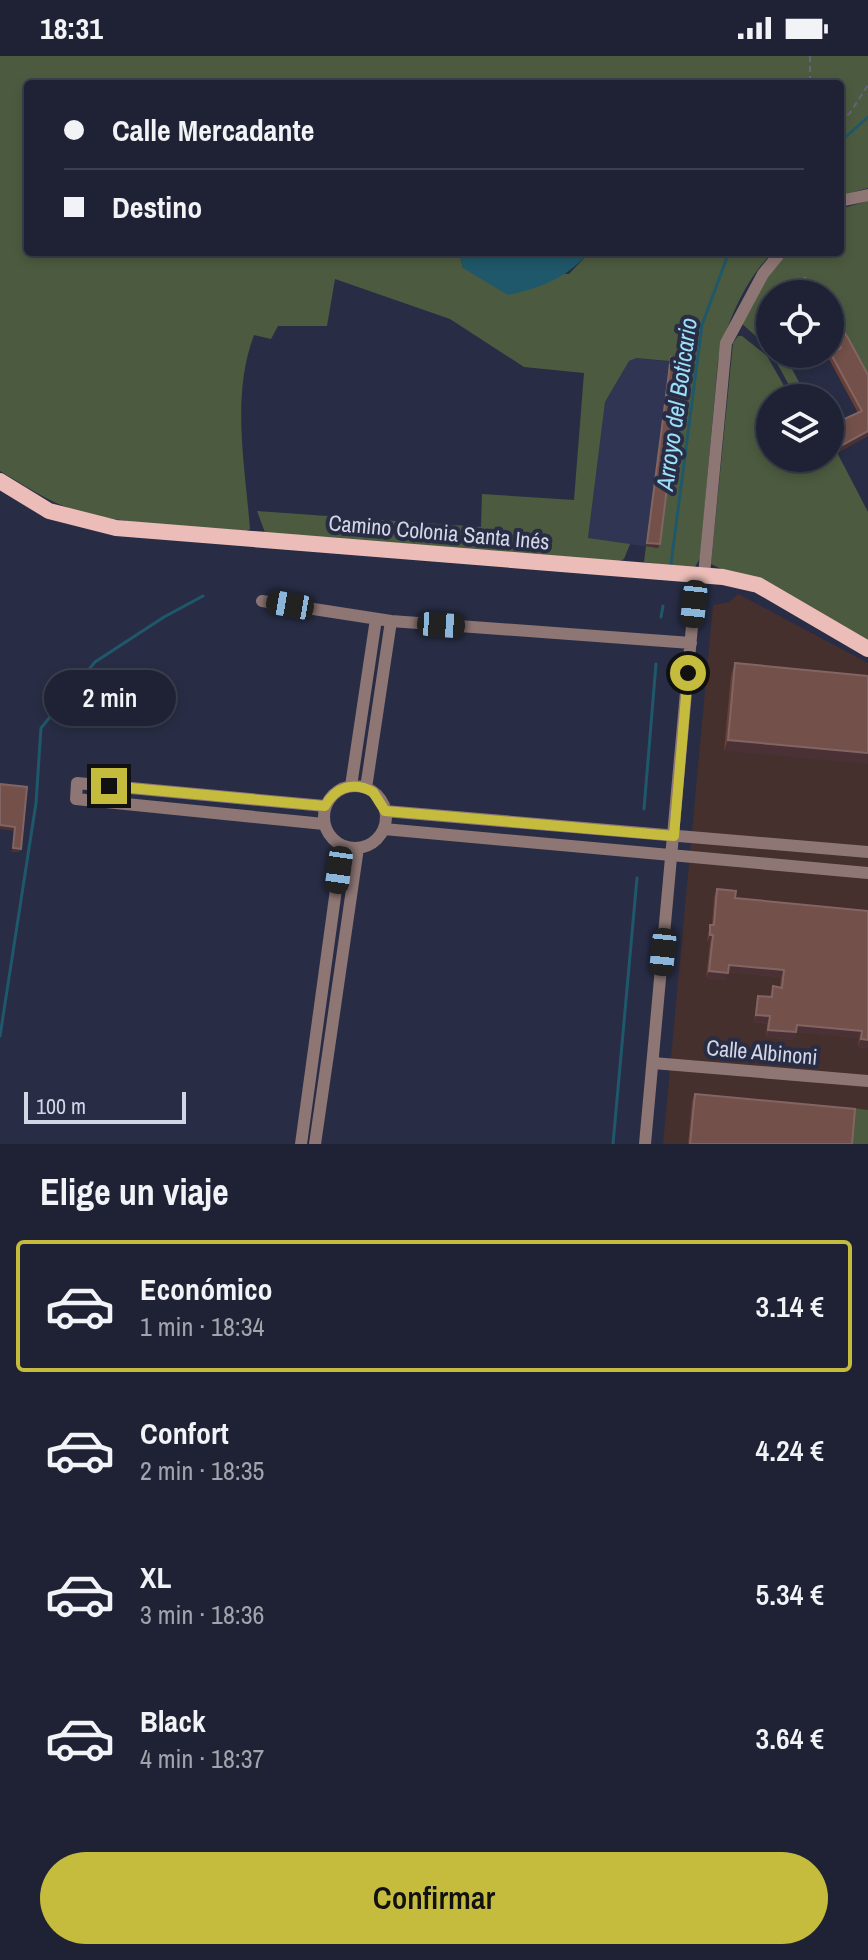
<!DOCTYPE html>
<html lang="es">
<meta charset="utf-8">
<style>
body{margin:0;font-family:"Archivo Narrow",sans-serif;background:#262a3c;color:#f1f3f6;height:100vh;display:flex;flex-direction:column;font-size:30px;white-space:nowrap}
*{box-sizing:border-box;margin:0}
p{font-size:26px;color:#a1a4ac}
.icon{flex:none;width:44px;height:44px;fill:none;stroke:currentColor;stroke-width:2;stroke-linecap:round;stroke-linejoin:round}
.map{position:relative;height:1088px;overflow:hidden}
.side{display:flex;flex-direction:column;background:#1e2234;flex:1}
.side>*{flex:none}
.top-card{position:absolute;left:24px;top:24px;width:820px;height:176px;border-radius:8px;box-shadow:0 4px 12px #0003,0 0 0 2px #3c3f4f;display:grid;align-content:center;height:176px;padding:0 40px;background:#1e2234}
.controls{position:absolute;left:756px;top:224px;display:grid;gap:16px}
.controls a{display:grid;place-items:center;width:88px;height:88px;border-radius:50%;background:#1e2234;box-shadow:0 4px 12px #0003,0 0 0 2px #3c3f4f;font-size:40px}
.scale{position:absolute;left:24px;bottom:20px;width:162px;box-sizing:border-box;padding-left:8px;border:4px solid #d2d6e6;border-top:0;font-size:22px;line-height:28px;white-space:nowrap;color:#d2d6e6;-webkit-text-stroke:6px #282d45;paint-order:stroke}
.end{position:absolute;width:36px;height:36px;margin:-18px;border:10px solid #c5bc3d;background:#111;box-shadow:0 0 0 4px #111}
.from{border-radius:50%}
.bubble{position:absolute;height:56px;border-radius:28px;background:#1e2234;box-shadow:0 4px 12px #0003,0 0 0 2px #3c3f4f;font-size:26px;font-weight:600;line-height:56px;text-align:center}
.car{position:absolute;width:24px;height:48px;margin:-24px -12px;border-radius:10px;box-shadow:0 0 6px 2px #0007;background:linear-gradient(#222 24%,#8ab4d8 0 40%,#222 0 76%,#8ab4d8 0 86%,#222 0)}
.top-card b{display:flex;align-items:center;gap:28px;height:76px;font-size:30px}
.top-card b+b{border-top:2px solid #3c3f4f}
.top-card i{width:20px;height:20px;background:#f1f3f6}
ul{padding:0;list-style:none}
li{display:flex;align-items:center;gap:24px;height:132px;margin:0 16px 12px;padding:0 24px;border:4px solid transparent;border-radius:8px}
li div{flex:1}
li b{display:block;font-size:30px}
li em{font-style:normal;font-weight:600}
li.on{border-color:#c5bc3d}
li>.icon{width:72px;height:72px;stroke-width:1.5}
h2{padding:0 40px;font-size:36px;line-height:96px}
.primary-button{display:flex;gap:16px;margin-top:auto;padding:16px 40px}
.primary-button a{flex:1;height:92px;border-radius:48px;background:#c5bc3d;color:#111;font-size:32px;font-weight:600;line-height:92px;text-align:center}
.status{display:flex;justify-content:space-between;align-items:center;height:56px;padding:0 40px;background:#1e2234;direction:ltr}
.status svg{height:22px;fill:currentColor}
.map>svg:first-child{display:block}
</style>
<div class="status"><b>18:31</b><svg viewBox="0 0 49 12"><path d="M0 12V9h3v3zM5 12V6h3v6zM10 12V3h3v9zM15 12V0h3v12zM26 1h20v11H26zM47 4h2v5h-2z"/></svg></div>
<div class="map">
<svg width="868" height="1088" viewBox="0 0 868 1088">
<rect width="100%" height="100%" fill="#282d45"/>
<path fill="#45302e" d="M738 538 868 607V1054L853 1053 850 1088H663L713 549 729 546Z"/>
<path fill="#2f3553" d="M635 302 682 307 658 492 588 483 605 346 629 305Z"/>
<path fill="#4c5b3f" d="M0 0H868V132L840 140V28H28V196H459L463 212 569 218 590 196H773C745 224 727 266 718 304L700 502 694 513 644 506 646 490 658 492 669 305 636 302 629 305 605 346 588 482 630 488 624 503 617 506 266 479 257 455 481 471 482 438 574 444 584 317 524 311 450 263 335 223 327 270H278L271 283 254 279C231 340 245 409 250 473L246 475C193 470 136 470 84 457 53 449 27 431 0 415Z
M868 145V328L830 264V238H808L803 228 784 238H770V246L759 253 770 273V293L740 266 765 224 789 196H840V153Z
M738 280H742L767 300 791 342H770V402H830V383L868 456V585L711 508 733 287Z
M772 298H784L806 339 796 342Z
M853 1052 868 1054V1088H850Z"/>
<path fill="#1f586a" d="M459 196H590C564 223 544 231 508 239L463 212Z"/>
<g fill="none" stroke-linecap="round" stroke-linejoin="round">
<path stroke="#1f586a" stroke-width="3" d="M840 86 868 61
M671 508 702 269 729 196
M661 561 663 550
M644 753 656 608
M0 980 36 747 41 672 95 606 164 561 203 540
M613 1088 637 822"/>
<path stroke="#60657a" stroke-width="2" stroke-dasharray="6 4" stroke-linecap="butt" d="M810 0V28
M840 66 850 57 868 29"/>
<path stroke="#8d7674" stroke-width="12" d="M840 145 868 139
M704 519 726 287 763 218 781 196
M262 545 391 565 691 587
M324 761a31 31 0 1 1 62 0a31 31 0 1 1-62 0Z
M351 730 376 563
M366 732 391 565
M385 755 868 796
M324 768 76 743 77 727 325 750
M384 773 868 817
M653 1007 868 1025
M301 1088 342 790
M315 1088 358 792
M645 1088 694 548"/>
<path stroke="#ecbdb8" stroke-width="16" d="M0 425 49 455 116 472 723 521 758 529 868 593"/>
</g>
<path fill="#683f37" d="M830 254 868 319V380L837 397 830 383V362L838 366 858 357 829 303 831 298 837 294 830 282Z
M671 301 658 492 646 490Z
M735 607 868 620 724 695 731 619Z
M717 833 735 842 868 855V992L858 991 859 982 796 976 793 984 766 981 767 968 754 966 756 948 758 940 770 941 773 930 780 931 781 921 728 916 726 924 706 922 710 887 707 886 708 877 712 869 714 841Z
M695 1038 852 1088H688L692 1045Z"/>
<path fill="#4a3135" d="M868 375V380L837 397 839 391Z
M647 487 660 488 658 492 646 490Z
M728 684 868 697V708L724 695Z
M0 769 15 771 14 775 0 773Z
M13 792 21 793 20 796H11Z
M710 879H713L710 887 707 886Z
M729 909 784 914 781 921 727 916Z
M709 915 728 917 726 924 706 922Z
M756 959 770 960 767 968 754 966Z
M797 969 862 975 859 982 794 976Z
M768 974 796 976 793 984 766 981Z
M861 983 868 984V992L858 991Z"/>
<path fill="#73504a" stroke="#826562" stroke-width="2" d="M805 222 813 237 817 235 818 238H794L790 231Z
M830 254 848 282 868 319V375L839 391 830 374V362L838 366 862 355 831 298 841 292 830 273Z
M671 301 683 303 660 488 647 487Z
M735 607 868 620V697L728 684Z
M0 728 27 731 21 793 13 792 15 771 0 769Z
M717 833 736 835 735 842 868 855V984L861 983 862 975 797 969 796 976 768 974 770 960 756 959 758 940 772 941 773 930 782 932 784 914 729 909 728 917 709 915 713 879H710V869H714Z
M695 1038 855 1053 852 1088H690Z"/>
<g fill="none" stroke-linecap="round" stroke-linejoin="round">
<path stroke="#c5bc3d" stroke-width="10" d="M109 730 325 750C335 731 354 725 373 736L385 755 674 780 688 617"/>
</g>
<g text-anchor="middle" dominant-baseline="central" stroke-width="8" stroke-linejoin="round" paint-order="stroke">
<g font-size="22" fill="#d2d6e6" stroke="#282d45">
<text transform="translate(439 476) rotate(5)">Camino Colonia Santa Inés</text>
<text transform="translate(762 996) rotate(5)">Calle Albinoni</text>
</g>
<g font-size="24" font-style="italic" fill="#9ce1f9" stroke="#282d45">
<text transform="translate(676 348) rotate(-82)">Arroyo del Boticario</text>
</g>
</g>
</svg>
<div class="controls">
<a><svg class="icon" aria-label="locate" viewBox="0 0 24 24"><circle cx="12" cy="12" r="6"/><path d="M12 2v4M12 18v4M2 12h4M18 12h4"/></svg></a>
<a><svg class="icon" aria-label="layers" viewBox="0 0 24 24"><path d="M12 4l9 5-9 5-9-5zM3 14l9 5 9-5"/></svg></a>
</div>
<div class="scale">100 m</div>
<i class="end from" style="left:688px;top:617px"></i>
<i class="end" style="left:109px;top:730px"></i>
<div class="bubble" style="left:44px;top:614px;width:132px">2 min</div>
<i class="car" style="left:694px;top:548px;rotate:186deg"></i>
<i class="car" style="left:290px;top:549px;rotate:280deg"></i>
<i class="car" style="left:441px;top:569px;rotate:94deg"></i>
<i class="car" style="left:339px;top:814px;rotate:188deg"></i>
<i class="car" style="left:663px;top:896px;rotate:186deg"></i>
<div class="top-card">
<b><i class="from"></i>Calle Mercadante</b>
<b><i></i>Destino</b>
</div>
</div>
<section class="side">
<h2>Elige un viaje</h2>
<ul>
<li class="on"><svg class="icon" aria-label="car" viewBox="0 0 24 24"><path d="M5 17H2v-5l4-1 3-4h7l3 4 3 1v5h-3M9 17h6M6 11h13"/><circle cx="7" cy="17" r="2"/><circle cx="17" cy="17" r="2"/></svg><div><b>Económico</b><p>1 min · 18:34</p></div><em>3.14 €</em></li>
<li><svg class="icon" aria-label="car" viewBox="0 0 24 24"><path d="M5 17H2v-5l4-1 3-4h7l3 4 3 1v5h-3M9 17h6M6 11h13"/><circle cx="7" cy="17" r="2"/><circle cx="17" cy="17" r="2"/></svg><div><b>Confort</b><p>2 min · 18:35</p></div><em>4.24 €</em></li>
<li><svg class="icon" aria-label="car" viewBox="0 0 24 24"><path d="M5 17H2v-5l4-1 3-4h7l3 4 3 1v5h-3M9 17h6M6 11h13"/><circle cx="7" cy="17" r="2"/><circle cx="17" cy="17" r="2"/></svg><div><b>XL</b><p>3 min · 18:36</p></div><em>5.34 €</em></li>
<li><svg class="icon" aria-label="car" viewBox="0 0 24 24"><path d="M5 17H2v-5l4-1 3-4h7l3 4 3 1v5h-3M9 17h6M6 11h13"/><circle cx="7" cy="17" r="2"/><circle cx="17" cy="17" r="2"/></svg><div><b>Black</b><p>4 min · 18:37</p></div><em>3.64 €</em></li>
</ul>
<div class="primary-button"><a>Confirmar</a></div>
</section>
